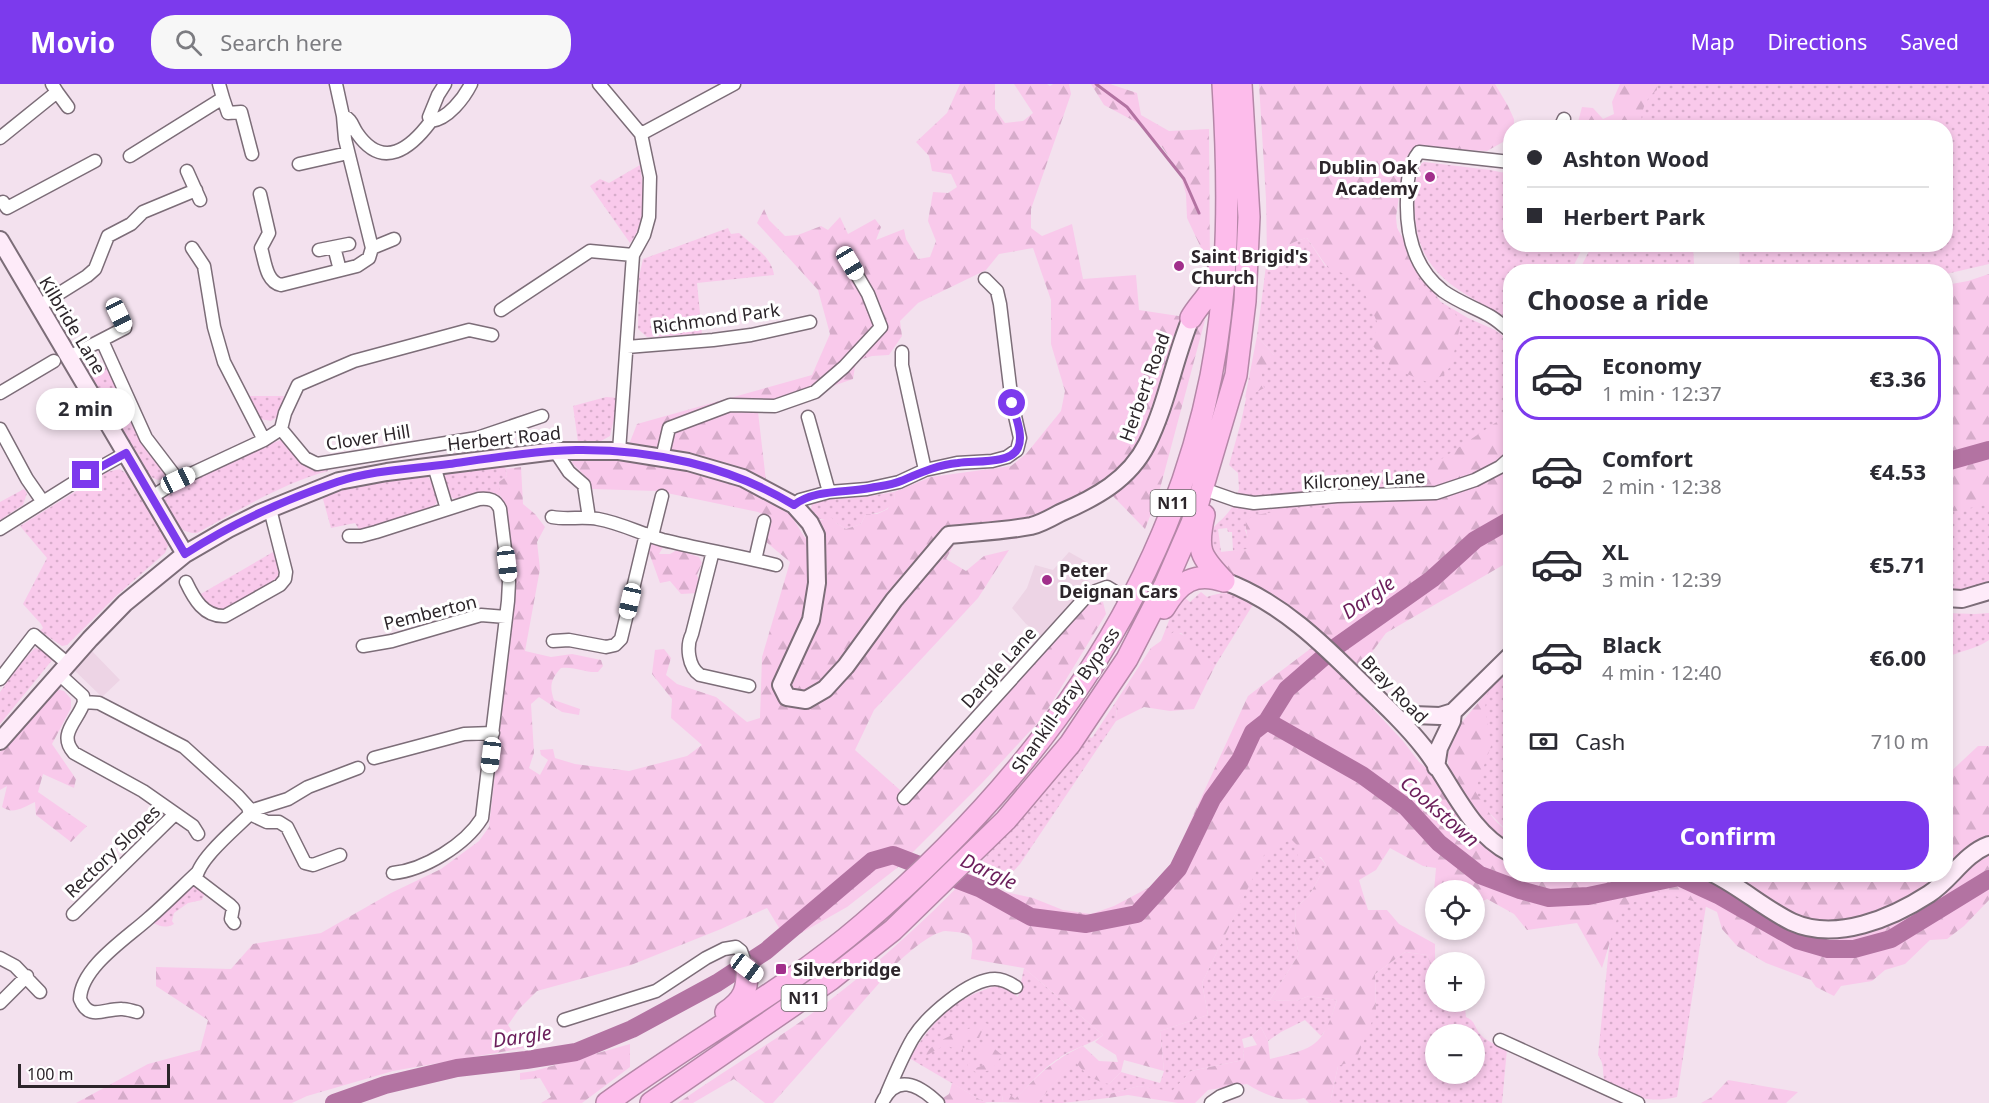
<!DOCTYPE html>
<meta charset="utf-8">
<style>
body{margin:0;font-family:"Noto Sans",sans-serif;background:#f7f7f7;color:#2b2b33;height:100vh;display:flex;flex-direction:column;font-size:22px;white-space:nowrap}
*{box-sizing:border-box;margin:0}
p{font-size:20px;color:#7c7c81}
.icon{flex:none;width:33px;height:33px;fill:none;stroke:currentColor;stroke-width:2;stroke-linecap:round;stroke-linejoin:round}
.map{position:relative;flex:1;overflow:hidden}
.side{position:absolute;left:1503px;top:180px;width:450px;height:618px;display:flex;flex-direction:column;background:#fff;border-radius:24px;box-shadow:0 3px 9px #0003}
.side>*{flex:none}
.hud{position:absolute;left:1503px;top:36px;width:450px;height:132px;border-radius:24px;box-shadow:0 3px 9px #0003;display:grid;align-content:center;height:132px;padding:0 24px;background:#fff}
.buttons{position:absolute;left:1425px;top:796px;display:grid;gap:12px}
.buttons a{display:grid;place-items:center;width:60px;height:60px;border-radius:50%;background:#fff;box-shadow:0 3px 9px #0003;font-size:30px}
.scale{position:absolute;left:18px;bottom:15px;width:152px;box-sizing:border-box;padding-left:6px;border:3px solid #2c252a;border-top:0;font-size:16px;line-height:21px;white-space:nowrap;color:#2c252a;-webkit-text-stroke:4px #fff;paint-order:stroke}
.end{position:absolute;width:27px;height:27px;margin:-14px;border:8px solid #7c3aed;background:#fff;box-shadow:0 0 0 3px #fff}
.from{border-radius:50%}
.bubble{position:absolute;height:42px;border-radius:21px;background:#fff;box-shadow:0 3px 9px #0003;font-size:20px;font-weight:700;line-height:42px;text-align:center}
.car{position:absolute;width:18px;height:36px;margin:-18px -9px;border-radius:8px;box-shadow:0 0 4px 2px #0007;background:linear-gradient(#fff 24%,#345 0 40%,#fff 0 76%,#345 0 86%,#fff 0)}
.hud b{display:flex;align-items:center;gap:21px;height:57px;font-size:22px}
.hud b+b{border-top:2px solid #e1e1e2}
.hud i{width:15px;height:15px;background:#2b2b33}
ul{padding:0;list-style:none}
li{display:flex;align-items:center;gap:18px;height:84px;margin:0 12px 9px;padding:0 12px;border:3px solid transparent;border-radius:24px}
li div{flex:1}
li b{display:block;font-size:22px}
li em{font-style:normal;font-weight:700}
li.on{border-color:#7c3aed}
li>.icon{width:54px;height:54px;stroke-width:1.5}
h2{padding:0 24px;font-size:27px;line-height:72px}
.pay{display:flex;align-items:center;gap:15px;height:66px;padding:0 24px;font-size:22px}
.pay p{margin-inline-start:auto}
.action{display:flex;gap:12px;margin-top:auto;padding:12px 24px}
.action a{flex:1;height:69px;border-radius:24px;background:#7c3aed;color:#fff;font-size:24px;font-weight:700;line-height:69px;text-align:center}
header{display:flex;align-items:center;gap:36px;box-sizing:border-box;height:84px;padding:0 30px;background:#7c3aed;color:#fff}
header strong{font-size:28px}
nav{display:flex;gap:33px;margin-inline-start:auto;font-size:21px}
.search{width:420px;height:54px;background:#f7f7f7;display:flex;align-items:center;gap:15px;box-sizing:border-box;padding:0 21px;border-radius:24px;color:#7c7c81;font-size:22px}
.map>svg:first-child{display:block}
</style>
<header>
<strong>Movio</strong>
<div class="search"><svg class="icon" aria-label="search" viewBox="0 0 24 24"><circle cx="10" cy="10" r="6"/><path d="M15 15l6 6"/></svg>Search here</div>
<nav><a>Map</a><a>Directions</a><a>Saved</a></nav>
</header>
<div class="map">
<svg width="1989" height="1019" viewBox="0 0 1989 1019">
<defs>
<pattern id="grass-dots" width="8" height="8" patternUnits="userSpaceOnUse" patternTransform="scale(1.5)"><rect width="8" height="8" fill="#f9c9eb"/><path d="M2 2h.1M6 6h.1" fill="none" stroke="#d6acca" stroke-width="1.8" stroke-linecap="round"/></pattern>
<pattern id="forest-firs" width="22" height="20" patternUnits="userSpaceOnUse" patternTransform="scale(1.5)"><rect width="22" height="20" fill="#f9c9eb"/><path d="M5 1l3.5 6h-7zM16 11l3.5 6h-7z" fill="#d6acca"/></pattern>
</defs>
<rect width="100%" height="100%" fill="#f3e1ee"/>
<path fill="#edd4e5" d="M1069 468 1085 477 1095 485 1071 525 1045 555 1026 540 1012 524 1027 504 1035 481 1053 486Z
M92 567 120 596 102 613 74 586Z"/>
<path fill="url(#grass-dots)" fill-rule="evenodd" d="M1651 0H1989V180L1946 190V188L1740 187 1739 161 1946 160V44H1632Z
M1424 78 1490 86 1510 90V160L1584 161 1571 187 1510 188V236C1463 207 1419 195 1415 131 1414 115 1414 96 1421 80Z
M640 81C644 106 647 139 630 159L590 102 600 95 609 99Z
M1393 130 1406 174 1441 218 1468 234 1495 246 1510 257V335L1402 408 1254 415 1236 413 1239 405 1238 389 1229 381 1241 338 1250 296 1274 271 1257 252 1267 174C1275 167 1296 156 1307 154L1326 183Z
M728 144 731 150 739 149C752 161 772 173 774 191L697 199 702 250 647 253 638 245 639 193 643 175Z
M1592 161H1693L1694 180 1675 187H1579Z
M94 263 100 281 110 283 168 393C157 399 153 395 145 386L78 270Z
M247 312H284L277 333 271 337 260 335Z
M606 313 619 314 610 352 601 357 578 358 573 322Z
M281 356C303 366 294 387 328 384V387C281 400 239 426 197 449 175 450 171 429 163 411L263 362Z
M499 377 506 385 507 392 499 398 502 413C483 402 474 412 455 415L451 413 444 394 448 385Z
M120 385 128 391 167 456 168 462 165 469 116 512 67 561 62 562 40 547 43 544 41 540 23 520 47 474 20 442 107 388Z
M423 389C433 395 434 405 438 416L434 423 360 447 355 439 331 444 321 408Z
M24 405 27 409 23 421 0 436V418Z
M894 408 895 417C887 427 879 430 866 430L861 440 846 445 836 439 817 434 811 425 812 420 828 415 869 412Z
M1989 412V501L1969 507H1946V416Z
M1396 414 1392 417 1339 420 1326 425 1304 423 1245 446 1249 456V465L1233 467 1232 448H1228L1227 444 1218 445 1221 468 1210 469C1207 437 1218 445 1232 423L1254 426 1326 417Z
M273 468 280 486 278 495 226 526H216L199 511Z
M1201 508 1207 513C1229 505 1233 511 1254 519L1215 582 1181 549 1173 550 1161 557 1170 534 1175 529 1174 527 1185 514 1190 518Z
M1946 529 1975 530 1989 529V556C1977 565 1959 567 1946 574Z
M35 564 48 567 53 575 0 640V608L19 581Z
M1510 586V748L1505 745 1470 709 1485 614 1489 606Z
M1117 616 1116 637 1020 780 996 806 973 787 1037 716 1087 652 1092 654Z
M1291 754C1301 766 1319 768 1326 781L1309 812 1296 823 1295 854 1299 870 1270 916 1296 917 1309 912 1337 916 1328 943 1321 952 1305 936 1281 948 1268 957 1261 943 1252 952 1242 955 1244 964 1243 976 1191 987 1172 1008 1139 1002 1110 1010 1108 1014 1062 1019H1037L1075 975 1109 1000 1121 988 1160 999 1164 987 1160 947 1208 931 1202 899 1264 770Z
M191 799 201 804 204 811 202 816 188 819 174 829 172 837 174 840C165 845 160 842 151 838Z
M1656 801 1707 815 1677 1013C1648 1019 1634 1014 1607 1002 1600 992 1607 984 1598 971L1613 825Z
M1405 868 1427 871 1435 891 1436 918H1455V921L1465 925 1466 933C1476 937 1474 944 1481 951 1487 958 1498 961 1507 965L1502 1019H1330L1338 982 1376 928 1375 890ZM1436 951H1474V990H1436Z
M1024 884 1103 951C1093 959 1081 962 1069 968 1047 979 1032 998 1015 1015L1002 1011 1003 1018H984L909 974C936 935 949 916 996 902L1008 906 1018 913Z"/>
<path fill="url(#forest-firs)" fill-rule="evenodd" d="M960 0H995V25L1005 39 1023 37 1033 29 1014 0H1047L1050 2 1053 0H1069L1071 10 1031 125V144L1042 152 1072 140 1083 195 1136 191 1139 226 1205 236 1158 412 1145 445 1110 409 1016 455 956 457 946 475 966 487 984 472 1009 466 978 514 874 626 855 666 909 714 1088 520 1103 518 1106 530 1043 633 983 698 897 784 847 823 787 857 767 824 721 845 631 881 537 907 519 925 508 941 524 964 393 987 307 1012 292 1019H76L148 980 200 966 208 936 156 902V883L231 885 253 860 321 849 391 809 441 785 479 757 489 743 515 507 499 398 507 392 506 385 521 383 523 420 535 430 545 443 537 458 540 485 525 567 551 573 572 570 601 576 603 582 598 588C585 589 575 582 561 584 551 595 549 602 554 616L580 625 579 631 562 628 539 613 531 620 534 669 529 684 540 691 548 676 541 671 540 666 553 665 555 674 575 680 629 687 687 672 702 661 671 634 672 615 652 590 655 566 664 565 671 574 666 591 677 600 716 613 747 638 760 634 762 573 790 478 765 457 770 434 758 428 657 407 591 405 590 397 572 379 574 372 628 363 637 340 812 291 830 250 818 206 757 139 764 125 769 136 785 152 798 151 821 142 828 146 840 133 848 150 875 135 881 143 876 156 904 145 906 155 918 175 930 173 936 157 928 137 933 108 948 109 957 103 951 90 932 87 929 72 916 58 947 29ZM1033 164 1051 216V260L1065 307 1061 327 1026 370 1011 382 931 393 894 408 895 417 890 418 888 425 877 430H866L861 440 846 445 836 439 831 433 826 436H816L814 445 805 454 789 428 768 414 758 328 853 295 856 277 872 272 889 271 902 252 900 237 918 219 986 186 999 170Z
M1091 0H1110L1137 9 1141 31 1169 47 1209 45 1210 183 1187 134 1186 110 1180 88 1162 63 1136 38 1104 21Z
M1259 0H1495L1508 22 1514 35V43L1510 44V54L1487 67 1422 64 1408 71 1403 85 1396 133 1397 144 1404 156 1408 172 1421 200 1434 214 1455 229 1460 243 1451 282 1442 292 1427 298 1392 284 1373 262 1377 238 1361 201 1342 189 1327 183 1307 154C1296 156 1275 167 1267 174L1266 115Z
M1620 0H1656L1657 6C1644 15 1641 28 1641 43H1578V38L1582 23 1593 24 1603 35 1614 30 1612 18Z
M1989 190V420L1946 429V201L1968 197Z
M1257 252 1275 272 1261 287 1264 304 1245 314Z
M1510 329V477L1386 549 1361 583 1296 528 1270 509 1230 489 1210 469 1249 465C1249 454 1245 447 1246 436L1256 431 1304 423 1326 425 1339 420 1392 417 1412 396 1437 378Z
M655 458 663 463 659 470H670L677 466 699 473 702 479 697 491 700 500 698 509 681 510 670 497 660 499 647 463Z
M1175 547 1187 553 1215 582 1194 625 1170 627 1144 623 1116 637 1117 616 1151 564Z
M1314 562 1403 657 1419 678 1449 702 1448 671 1456 645 1489 606 1485 623 1491 662 1475 707C1484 721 1495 741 1510 748V790H1946V692L1978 662H1989V816L1964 842 1947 855 1930 856 1905 880 1885 886 1872 897 1841 902 1834 912 1816 903 1811 896 1766 879 1737 862 1722 845 1717 828 1696 818 1657 807 1620 825 1602 884 1577 839 1527 846 1514 830 1487 815 1475 821 1474 807 1435 808 1434 807 1436 784 1423 782 1390 764 1376 786 1359 796 1368 826H1387L1399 840 1435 860V891L1427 871 1405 868 1375 890 1376 928 1356 976 1338 982 1330 1019H1309L1304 1014C1283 1019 1265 1011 1247 1000L1208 1006 1195 1019H1178L1128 1011 1108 1014 1110 1010 1139 1002 1172 1007 1191 987 1243 976 1244 964 1257 961 1252 952 1261 943 1268 957 1270 975C1316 964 1322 963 1337 916L1309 912 1296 917 1270 916 1299 870 1295 854 1296 823 1309 812 1326 781 1321 773 1298 777V762L1291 755 1264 771 1202 899 1208 931 1160 947 1164 987 1124 976 1121 988 1109 1000C1095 998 1081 988 1075 976L1037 1019 1003 1018 1002 1011 1008 1009 1015 1015C1037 992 1054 975 1083 962L1099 977 1118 978 1116 971 1095 958 1103 951 1024 884 971 875C973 859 976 849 956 848 951 848 945 846 941 848 927 852 908 869 897 879L773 1019H765L734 995 693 1019H678C718 991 760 966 800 938 863 894 920 842 973 787L996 806 1033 814 1063 826 1091 830 1114 822 1150 803 1178 772 1189 740 1248 612Z
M56 605 64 607 71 615V624L52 660 76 695 74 704 43 690 38 708 87 742 71 758 36 731 35 718C24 723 13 731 2 723L7 702 0 706V668Z
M985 939 994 942 983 945 979 954H962L963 968 945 961 922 974C936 953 963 947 985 939Z
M985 957 1002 971 992 986 981 988 979 998 977 989 968 983V978L976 984 989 979 977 970Z
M630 960V983L582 1019H541L551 1013 540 994 520 996V989L534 987Z
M1728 996 1798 1008 1786 1019H1701L1712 1013Z
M952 999 984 1018 987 1019H946L940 1016 949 1010Z"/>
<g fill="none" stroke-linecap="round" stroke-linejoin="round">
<path stroke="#b373a2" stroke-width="3" d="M1096 0 1127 23 1184 95 1199 129"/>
<path stroke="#b373a2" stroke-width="18" d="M1946 378 1989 366
M1267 637 1362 691 1406 723 1439 759 1480 791 1520 806 1549 814 1588 812 1679 793 1718 811 1797 856 1828 865H1854L1891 855 1989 795
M334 1019 385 1001 457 984 526 976 576 968 632 945 717 899 766 867 872 777 893 771 979 804 1031 833 1086 840 1137 830 1178 785 1212 715 1240 676 1253 648 1267 637 1287 605 1333 565 1432 495 1475 456 1510 436"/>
<g stroke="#7c6d78" stroke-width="15">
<path id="street" d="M599 0 641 50 650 93 649 133 644 151 633 171 619 367
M57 8 68 23
M223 14 228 29 241 28 252 70
M343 32C352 35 352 42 357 49 383 87 411 64 431 37 448 35 464 14 471 0
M431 37 429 33 438 11 445 0
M1560 44 1564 35
M641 50 734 0
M0 54 57 8 52 0
M130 72 223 14 219 0
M1510 78 1419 68C1408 82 1407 99 1407 116 1406 151 1415 185 1443 207 1457 217 1473 223 1488 231 1496 235 1503 242 1510 247
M299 80 348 69
M187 87 200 116
M260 110 269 149 261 164C265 177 266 198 281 201L357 182 369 174 372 164 345 55 343 32 336 0
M3 118 7 124 95 77
M372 164 394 155
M319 166 334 163
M340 186 334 163 349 160
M39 222 87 192 95 185 108 152 131 140 143 128 196 106
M501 226 590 167 633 171
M104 261 146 354 178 396
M627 263 713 256 751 251 810 238
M902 268V281L925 386
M69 273 125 244 119 231
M0 309 54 277
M808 333 829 408
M0 345 27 395 43 418
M281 345 285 329 298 301 354 277 469 246 492 251
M264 356 281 345 305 374 317 380 477 354 542 332
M555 367 569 388 584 401 589 434
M662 374 669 344 730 321 775 322 815 308 844 283 881 243 868 210 850 179
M434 382 447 425
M1212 408 1235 416 1254 419 1337 412 1436 409 1475 396 1500 383 1510 374
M152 413 178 396 264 356 224 278 214 243 204 182 192 164
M794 421 800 416 829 408 867 405 899 398 925 386 957 379 992 377 1007 373 1017 366 1020 354 1012 319 1000 220 997 207 985 195
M552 433C568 436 582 432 598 435 621 439 641 450 663 456 701 465 739 472 776 481
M0 445 78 396 126 369
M349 452H361L376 448 479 415C490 414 496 416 500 425L509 498 508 517 482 734C465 761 424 786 393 789
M652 452 662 412
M713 467 692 550C686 562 688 583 700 591L749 602
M755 476 764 437
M186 498C194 515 204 533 225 532L280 501 285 495 286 488 270 425
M553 557 569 556 606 563 615 561 621 555 646 450
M363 562 392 557 481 531 506 533
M59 590 83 612 84 618C78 637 57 650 74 669L143 707 193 742 198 750
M0 595 34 551 68 580
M84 618 99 619 184 663 238 712 248 723 250 730
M374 674 464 650 493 649
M904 714 1084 515 1096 507 1107 503 1130 517
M250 727 288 715 308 703 358 684
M73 830 175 730
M234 839 231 835 233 824 230 821 196 795C198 775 235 745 250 730L267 738H279L287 743 305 779 313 781 340 771
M0 874 15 882 40 908
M0 919 27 892
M137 928C132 927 127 925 122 925 105 924 89 938 80 915 81 883 127 854 149 834 165 820 181 804 197 789
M564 936 656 907 706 874 724 865 736 863 741 867 747 884
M1500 956 1638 1019
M887 1009C895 990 903 971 913 954 926 933 969 895 995 895 1003 895 1010 899 1016 903
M882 1019C896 989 918 1000 938 1019
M1211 1019 1221 1012 1237 1006"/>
</g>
<g stroke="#7c6d78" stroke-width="20">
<path id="secondary" d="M0 156 185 470
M1224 497C1281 518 1323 560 1365 602 1386 622 1407 642 1425 665 1452 700 1468 747 1510 769
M1946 514 1962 515 1989 507
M1403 639 1413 631 1440 632 1453 628 1510 572
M0 657 90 555 125 519 185 470 228 445 260 429 339 397 387 388 555 367H619L688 378 743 394 794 421 810 439 816 451 817 499 811 536 781 601 787 613 806 616 825 605 846 582 894 516 949 451C976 448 1004 447 1031 442 1040 440 1051 434 1060 429 1095 414 1129 396 1147 360 1167 320 1174 275 1191 234
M1436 683 1439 664 1452 637 1453 628
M1714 790C1742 804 1765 825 1792 838 1836 858 1892 834 1929 810 1951 796 1964 770 1989 761"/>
</g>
<g stroke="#b487a7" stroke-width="24">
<path id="highway" d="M1191 234C1200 218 1214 209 1217 189
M1204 431C1196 466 1200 472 1224 497
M1164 524C1179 498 1195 487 1224 497
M726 928C744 916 748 905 747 884
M607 1019C691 957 784 908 863 840 1032 696 1167 514 1211 292 1230 195 1229 98 1223 0
M651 1019 831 895 893 846 1006 736 1070 660 1127 575 1165 501 1192 439 1236 291 1245 217 1249 133 1241 0"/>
</g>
<use href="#street" stroke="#fff" stroke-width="12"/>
<use href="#secondary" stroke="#feebf9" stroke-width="16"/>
<use href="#highway" stroke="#fdbceb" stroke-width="21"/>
</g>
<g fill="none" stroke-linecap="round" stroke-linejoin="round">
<path stroke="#7c3aed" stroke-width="8" d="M86 391 126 369 185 470C231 440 284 416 337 398 372 386 412 385 449 380 491 374 534 367 576 366 652 365 730 382 794 421 815 405 845 409 870 404 880 402 892 401 901 397 920 389 937 381 958 379 973 376 1010 381 1018 364 1024 352 1015 331 1012 319"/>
</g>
<g fill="#a12f8b" stroke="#fff" stroke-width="2">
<circle cx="1430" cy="93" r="6"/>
<circle cx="1179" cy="182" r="6"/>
<circle cx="1047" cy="496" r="6"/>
<rect x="775" y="879" width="12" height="12" rx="3"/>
</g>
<g text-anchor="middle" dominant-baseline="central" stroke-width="6" stroke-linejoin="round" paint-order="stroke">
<g fill="#fff" stroke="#6b666a" stroke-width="1.5">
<rect x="1150.5" y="406" width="45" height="26" rx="4.5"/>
<rect x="781.5" y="901" width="45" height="26" rx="4.5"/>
</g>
<g font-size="16" font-weight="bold" fill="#2c252a">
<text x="1173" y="419">N11</text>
<text x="804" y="914">N11</text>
</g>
<g font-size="18" font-weight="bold" fill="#2c252a" stroke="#fff" text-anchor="start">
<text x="1418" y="83" text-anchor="end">Dublin Oak<tspan x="1418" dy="21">Academy</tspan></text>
<text x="1191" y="172">Saint Brigid's<tspan x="1191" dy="21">Church</tspan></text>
<text x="1059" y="486">Peter<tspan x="1059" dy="21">Deignan Cars</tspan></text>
<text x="793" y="885">Silverbridge</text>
</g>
<g font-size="18" fill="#2c252a" stroke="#fff">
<text transform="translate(716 234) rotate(-8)">Richmond Park</text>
<text transform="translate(73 241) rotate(59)">Kilbride Lane</text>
<text transform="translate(1144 303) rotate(-70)">Herbert Road</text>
<text transform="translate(368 353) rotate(-9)">Clover Hill</text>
<text transform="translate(504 354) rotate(-6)">Herbert Road</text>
<text transform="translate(1364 395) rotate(-3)">Kilcroney Lane</text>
<text transform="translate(430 528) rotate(-14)">Pemberton</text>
<text transform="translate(998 583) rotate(-48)">Dargle Lane</text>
<text transform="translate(1395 605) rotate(46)">Bray Road</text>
<text transform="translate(1065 616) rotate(-55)">Shankill-Bray Bypass</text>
<text transform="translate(112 767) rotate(-44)">Rectory Slopes</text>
</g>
<g font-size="20" font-style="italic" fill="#6b1e5b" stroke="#fff">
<text transform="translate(1368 513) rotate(-35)">Dargle</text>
<text transform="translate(1440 727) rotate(41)">Cookstown</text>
<text transform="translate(989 787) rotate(25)">Dargle</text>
<text transform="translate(522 952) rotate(-8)">Dargle</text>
</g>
</g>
</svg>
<div class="buttons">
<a><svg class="icon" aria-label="locate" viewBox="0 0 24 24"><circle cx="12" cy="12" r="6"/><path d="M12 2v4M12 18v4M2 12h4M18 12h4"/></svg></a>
<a>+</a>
<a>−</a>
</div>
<div class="scale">100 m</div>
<i class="end from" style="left:1012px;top:319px"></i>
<i class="end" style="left:86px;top:391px"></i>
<div class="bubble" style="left:36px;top:304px;width:99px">2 min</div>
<i class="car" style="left:850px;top:179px;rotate:149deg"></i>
<i class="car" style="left:119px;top:231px;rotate:154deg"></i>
<i class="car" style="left:178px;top:396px;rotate:65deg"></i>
<i class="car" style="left:507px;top:480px;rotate:173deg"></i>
<i class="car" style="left:630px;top:517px;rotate:193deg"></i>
<i class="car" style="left:491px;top:671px;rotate:187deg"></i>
<i class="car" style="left:747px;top:884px;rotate:127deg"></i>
<div class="hud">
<b><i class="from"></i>Ashton Wood</b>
<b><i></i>Herbert Park</b>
</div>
<section class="side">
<h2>Choose a ride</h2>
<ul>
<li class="on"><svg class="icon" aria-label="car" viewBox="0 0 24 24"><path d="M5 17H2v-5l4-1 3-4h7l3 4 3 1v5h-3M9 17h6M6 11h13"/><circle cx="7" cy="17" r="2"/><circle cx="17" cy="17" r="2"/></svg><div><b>Economy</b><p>1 min · 12:37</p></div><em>€3.36</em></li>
<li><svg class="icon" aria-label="car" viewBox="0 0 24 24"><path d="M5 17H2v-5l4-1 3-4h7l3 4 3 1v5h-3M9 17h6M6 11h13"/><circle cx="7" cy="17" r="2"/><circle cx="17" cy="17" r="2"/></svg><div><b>Comfort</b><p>2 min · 12:38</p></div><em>€4.53</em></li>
<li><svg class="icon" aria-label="car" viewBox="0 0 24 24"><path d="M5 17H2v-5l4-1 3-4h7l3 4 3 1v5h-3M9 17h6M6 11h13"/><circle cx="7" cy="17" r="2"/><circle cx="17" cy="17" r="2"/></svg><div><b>XL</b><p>3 min · 12:39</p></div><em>€5.71</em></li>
<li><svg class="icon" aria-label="car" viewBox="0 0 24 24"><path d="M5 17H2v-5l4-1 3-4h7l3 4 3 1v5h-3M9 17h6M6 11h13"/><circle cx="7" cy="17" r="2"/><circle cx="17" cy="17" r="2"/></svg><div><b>Black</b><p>4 min · 12:40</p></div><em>€6.00</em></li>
</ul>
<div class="pay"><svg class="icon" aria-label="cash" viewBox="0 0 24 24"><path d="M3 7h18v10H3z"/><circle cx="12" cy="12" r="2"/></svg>Cash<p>710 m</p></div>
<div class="action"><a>Confirm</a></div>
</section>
</div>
